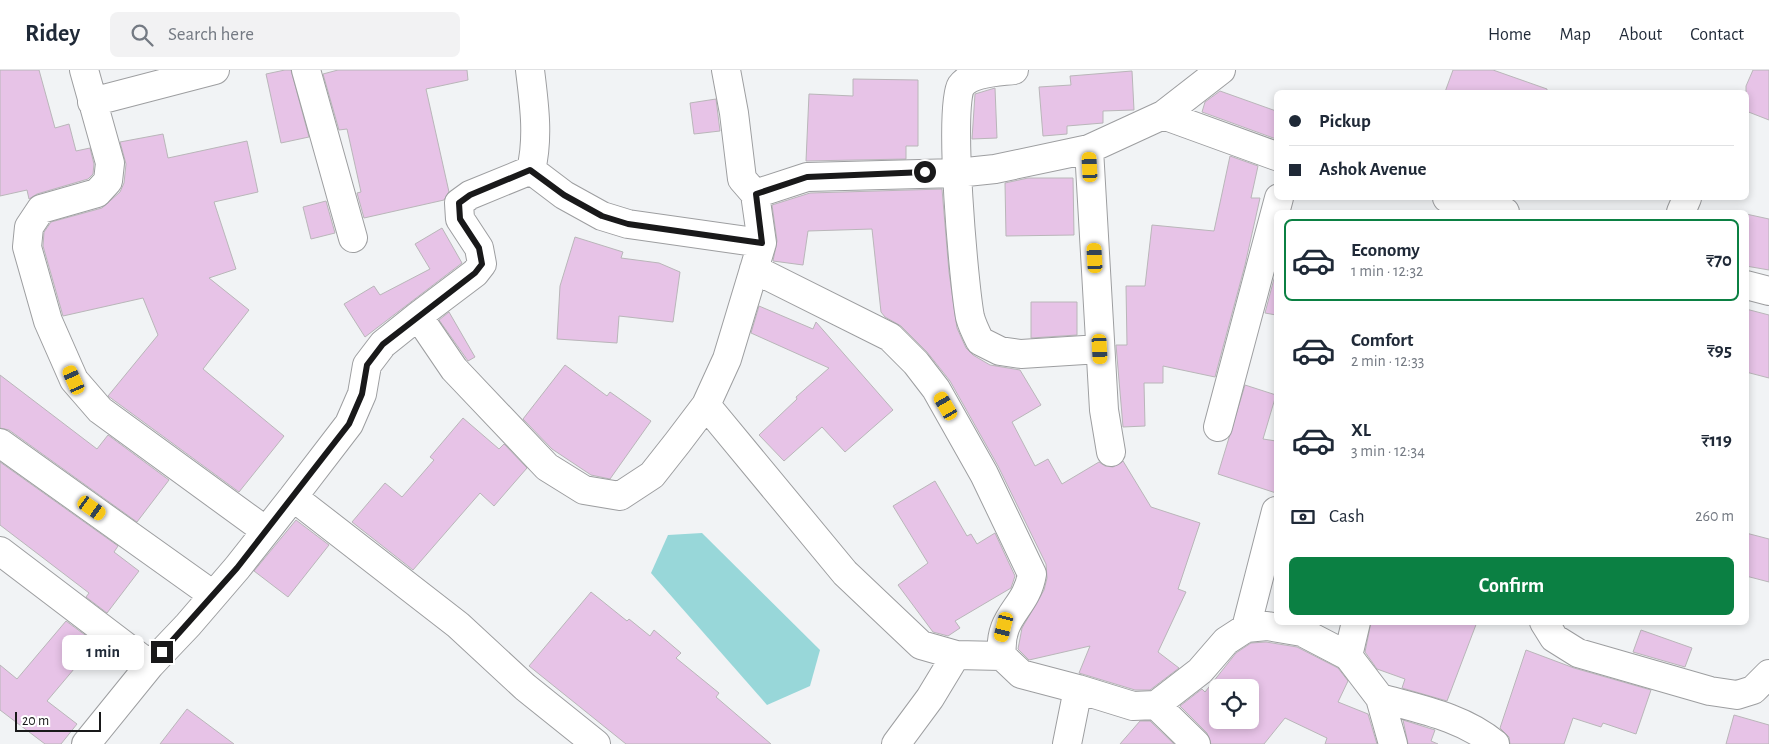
<!DOCTYPE html>
<meta charset="utf-8">
<style>
body{margin:0;font-family:"Alegreya Sans",sans-serif;background:#f2f2f3;color:#1f2937;height:100vh;display:flex;flex-direction:column;font-size:19px;white-space:nowrap}
*{box-sizing:border-box;margin:0}
p{font-size:16px;color:#747a83}
.icon{flex:none;width:28px;height:28px;fill:none;stroke:currentColor;stroke-width:2;stroke-linecap:round;stroke-linejoin:round}
.map{position:relative;flex:1;overflow:hidden}
.side{position:absolute;left:1274px;top:140px;width:475px;height:415px;display:flex;flex-direction:column;background:#fff;border-radius:8px;box-shadow:0 2px 8px #0003}
.side>*{flex:none}
.top-card{position:absolute;left:1274px;top:20px;width:475px;height:110px;border-radius:8px;box-shadow:0 2px 8px #0003;display:grid;align-content:center;height:110px;padding:0 15px;background:#fff}
.tools{position:absolute;left:1209px;top:609px;display:grid;gap:10px}
.tools a{display:grid;place-items:center;width:50px;height:50px;border-radius:8px;background:#fff;box-shadow:0 2px 8px #0003;font-size:25px}
.scale{position:absolute;left:15px;bottom:12px;width:86px;box-sizing:border-box;padding-left:5px;border:2px solid #19191a;border-top:0;font-size:14px;line-height:18px;white-space:nowrap;color:#19191a;-webkit-text-stroke:4px #fff;paint-order:stroke}
.end{position:absolute;width:22px;height:22px;margin:-11px;border:6px solid #19191a;background:#fff;box-shadow:0 0 0 2px #fff}
.from{border-radius:50%}
.bubble{position:absolute;height:35px;border-radius:8px;background:#fff;box-shadow:0 2px 8px #0003;font-size:16px;font-weight:700;line-height:35px;text-align:center}
.car{position:absolute;width:15px;height:30px;margin:-15px -8px;border-radius:6px;box-shadow:0 0 4px 1px #0007;background:linear-gradient(#f5c518 24%,#345 0 40%,#f5c518 0 76%,#345 0 86%,#f5c518 0)}
.top-card b{display:flex;align-items:center;gap:18px;height:48px;font-size:19px}
.top-card b+b{border-top:1px solid #e0e1e3}
.top-card i{width:12px;height:12px;background:#1f2937}
ul{padding:9px 0 0;list-style:none}
li{display:flex;align-items:center;gap:15px;height:82px;margin:0 10px 8px;padding:0 5px;border:2px solid transparent;border-radius:8px}
li div{flex:1}
li b{display:block;font-size:19px}
li em{font-style:normal;font-weight:700}
li.selected{border-color:#0b8043}
li>.icon{width:45px;height:45px;stroke-width:1.5}
.pay{display:flex;align-items:center;gap:12px;height:55px;padding:0 15px;font-size:19px}
.pay p{margin-inline-start:auto}
.action{display:flex;gap:10px;margin-top:auto;padding:10px 15px}
.action a{flex:1;height:58px;border-radius:8px;background:#0b8043;color:#fff;font-size:20px;font-weight:700;line-height:58px;text-align:center}
header{display:flex;align-items:center;gap:30px;box-sizing:border-box;height:70px;padding:0 25px;background:#fff;border-bottom:1px solid #e0e1e3}
header strong{font-size:24px}
nav{display:flex;gap:28px;margin-inline-start:auto;font-size:18px}
.search{width:350px;height:45px;background:#f2f2f3;display:flex;align-items:center;gap:12px;box-sizing:border-box;padding:0 18px;border-radius:8px;color:#747a83;font-size:19px}
.map>svg:first-child{display:block}
</style>
<header>
<strong>Ridey</strong>
<div class="search"><svg class="icon" aria-label="search" viewBox="0 0 24 24"><circle cx="10" cy="10" r="6"/><path d="M15 15l6 6"/></svg>Search here</div>
<nav><a>Home</a><a>Map</a><a>About</a><a>Contact</a></nav>
</header>
<div class="map">
<svg width="1769" height="674" viewBox="0 0 1769 674">
<rect width="100%" height="100%" fill="#f1f3f5"/>
<path fill="#98d7d9" d="M702 463 820 580 810 616 767 635 651 503 668 465Z"/>
<path fill="#e7c3e7" stroke="#b9b6b9" fill-rule="evenodd" d="M0 0H39L55 58 69 54 76 81 90 78 94 94 93 104 88 109 37 124 29 129 27 120 0 126Z
M285 0H291L309 67 281 73 266 4Z
M338 0H467L468 10 426 19 449 122 444 130 364 148 357 123 361 122 347 59 339 60 323 4Z
M1453 0H1493L1547 19V22H1445Z
M1753 0H1769V50L1746 41V16Z
M1132 1 1134 40 1103 41V53L1067 56V64L1043 66 1039 17 1071 15 1070 6Z
M853 9 918 10V76H906V89L806 91 809 24 853 26Z
M995 18 997 68 972 69 975 24Z
M1220 21 1276 41V69L1202 42 1205 32Z
M716 29 720 61 694 64 690 33Z
M163 64 168 88 247 71 258 122 214 132 236 199 209 208 249 240 203 299 284 366 239 422 108 326 158 265 143 228 63 246 43 176 44 162 51 152 102 138 120 122 124 113 126 94 120 72Z
M1230 86 1258 96 1251 128H1260L1245 195 1215 307 1163 296V313H1144L1145 356 1123 357 1116 275H1127L1126 216H1145L1152 155 1214 161Z
M1028 108H1073L1074 165 1006 166 1005 113Z
M942 119 949 202 957 258 966 278 973 285 990 295 1020 300 1041 335 1012 352 1035 396 1048 389 1062 414 1099 392 1105 396 1113 397 1123 391 1151 437 1200 453 1178 519 1186 522 1158 582 1179 598 1150 620H1135L1079 603 1090 576 1029 590 1018 579 1022 558 1044 520 1047 508 1046 494 998 396 950 311 927 282 901 256 885 247 881 242 872 159 808 161 803 195 773 191 777 171 772 135 810 123Z
M326 131 335 163 311 169 303 137Z
M1746 144 1769 149V200L1746 196Z
M442 158 462 193 365 267 344 234 374 216 380 225 430 199 415 174Z
M575 167 623 182 621 188 659 193 680 202 673 252 619 246 617 273 557 269 560 216Z
M1275 205 1276 206V245L1265 243Z
M1031 232H1077V265L1031 268Z
M759 236 813 259 816 252 893 340 845 382 822 357 784 391 759 365 797 329 796 327 829 298 751 263Z
M1746 239 1769 245V308L1746 302Z
M449 242 475 287 468 291 439 250Z
M565 295 607 326 610 322 651 351 610 409 591 405 552 379 523 349Z
M0 305 97 379 108 365 169 410 137 452 9 360 0 358Z
M1245 315 1276 325 1263 369 1276 371V423L1218 404Z
M463 348 499 379 504 374 527 398 494 436 480 423 413 500 352 452 385 413 402 427 434 390 430 387Z
M0 392 118 476 114 482 139 501 107 543 86 527 89 523 0 455Z
M935 411 967 466 971 464 977 474 995 463 1015 506 1011 518 955 551 960 558 948 566 933 562 898 515 928 493 893 436Z
M296 450 329 475 288 527 254 501Z
M1746 463 1769 469V512L1746 506Z
M591 522 627 551 629 549 650 566 654 560 681 583 676 588 719 623 716 627 771 674H626L529 596Z
M66 551 96 573 47 631 77 654 61 674H45L0 640V595L17 609Z
M1371 552H1477L1447 631 1402 618 1405 609 1377 599 1365 582Z
M1641 560 1692 578 1685 597 1633 582Z
M1266 572 1297 577 1338 598 1348 611 1338 632 1368 644 1377 674H1325L1327 668 1285 648 1264 674H1211L1207 663 1180 636 1202 619 1205 622 1236 583 1251 573ZM1218 618H1250V650H1218Z
M1526 580 1574 598 1651 620 1636 664 1603 653 1601 657 1573 648 1564 674H1510L1509 667 1500 658Z
M187 639 234 674H160Z
M1734 645 1769 655V674H1726Z
M1403 650 1435 660 1431 671 1438 674H1408Z
M1140 651H1150L1174 674H1120Z"/>
<g fill="none" stroke-linecap="round" stroke-linejoin="round">
<g stroke="#9d9ea0" stroke-width="30">
<path id="street" d="M84 0 110 93 108 111 97 123 41 139 29 157 27 177 48 251 74 310 100 340 266 461
M306 0 353 168
M726 0 734 43 742 109 755 124
M1014 0C999 2 971 2 961 16 948 36 964 216 970 247 972 255 976 263 980 271L1000 281 1021 284 1100 279
M92 32 215 0
M1163 45 1221 0
M1089 79 1104 340 1111 382
M531 100 564 125 602 146 628 154 762 173
M1447 128 1505 142
M1681 142 1687 128
M754 199 890 267 916 293 936 319 984 404 1032 504C1026 540 998 544 1002 586L1021 604 1078 619 1067 674
M1746 215 1769 221
M418 246 475 203 482 194 479 178 460 149 459 133 470 125 531 100C539 67 534 33 530 0
M706 335 845 503 921 575 956 585 1002 586
M1218 357 1279 128
M0 373 213 525
M293 427 458 555 525 617 596 674
M0 481 150 595
M1544 552 1554 568 1578 583 1710 621 1737 625 1753 620 1769 604
M1246 558 1276 441
M1348 586 1356 552
M1078 619 1133 636 1156 635 1200 601 1226 571 1246 558 1267 556 1302 562 1348 586 1380 628 1393 674
M1380 628C1419 639 1463 647 1495 674
M1156 635 1196 674
M86 674 150 595 188 555 237 498 293 427 349 354 362 324 367 295 383 274 418 246 454 299 547 397 584 420 620 426 652 405 678 372 706 335 727 289 762 173 755 124 807 107 957 103 995 99 1089 79 1163 45 1276 86
M896 674 930 628 956 585"/>
</g>
<use href="#street" stroke="#fff" stroke-width="28"/>
</g>
<g fill="none" stroke-linecap="round" stroke-linejoin="round">
<path stroke="#19191a" stroke-width="6" d="M162 582 237 498 349 354 362 324 367 295 383 274 475 203 482 194 479 178 460 149 459 133 470 125 530 100 564 125 602 146 628 154 762 173 756 124 807 107 925 102"/>
</g>
</svg>
<div class="tools">
<a><svg class="icon" aria-label="locate" viewBox="0 0 24 24"><circle cx="12" cy="12" r="6"/><path d="M12 2v4M12 18v4M2 12h4M18 12h4"/></svg></a>
</div>
<div class="scale">20 m</div>
<i class="end from" style="left:925px;top:102px"></i>
<i class="end" style="left:162px;top:582px"></i>
<div class="bubble" style="left:62px;top:565px;width:82px">1 min</div>
<i class="car" style="left:1090px;top:97px;rotate:357deg"></i>
<i class="car" style="left:1095px;top:188px;rotate:357deg"></i>
<i class="car" style="left:1100px;top:279px;rotate:177deg"></i>
<i class="car" style="left:74px;top:310px;rotate:336deg"></i>
<i class="car" style="left:946px;top:336px;rotate:330deg"></i>
<i class="car" style="left:92px;top:438px;rotate:125deg"></i>
<i class="car" style="left:1004px;top:557px;rotate:194deg"></i>
<div class="top-card">
<b><i class="from"></i>Pickup</b>
<b><i></i>Ashok Avenue</b>
</div>
<section class="side">
<ul>
<li class="selected"><svg class="icon" aria-label="car" viewBox="0 0 24 24"><path d="M5 17H2v-5l4-1 3-4h7l3 4 3 1v5h-3M9 17h6M6 11h13"/><circle cx="7" cy="17" r="2"/><circle cx="17" cy="17" r="2"/></svg><div><b>Economy</b><p>1 min · 12:32</p></div><em>₹70</em></li>
<li><svg class="icon" aria-label="car" viewBox="0 0 24 24"><path d="M5 17H2v-5l4-1 3-4h7l3 4 3 1v5h-3M9 17h6M6 11h13"/><circle cx="7" cy="17" r="2"/><circle cx="17" cy="17" r="2"/></svg><div><b>Comfort</b><p>2 min · 12:33</p></div><em>₹95</em></li>
<li><svg class="icon" aria-label="car" viewBox="0 0 24 24"><path d="M5 17H2v-5l4-1 3-4h7l3 4 3 1v5h-3M9 17h6M6 11h13"/><circle cx="7" cy="17" r="2"/><circle cx="17" cy="17" r="2"/></svg><div><b>XL</b><p>3 min · 12:34</p></div><em>₹119</em></li>
</ul>
<div class="pay"><svg class="icon" aria-label="cash" viewBox="0 0 24 24"><path d="M3 7h18v10H3z"/><circle cx="12" cy="12" r="2"/></svg>Cash<p>260 m</p></div>
<div class="action"><a>Confirm</a></div>
</section>
</div>
